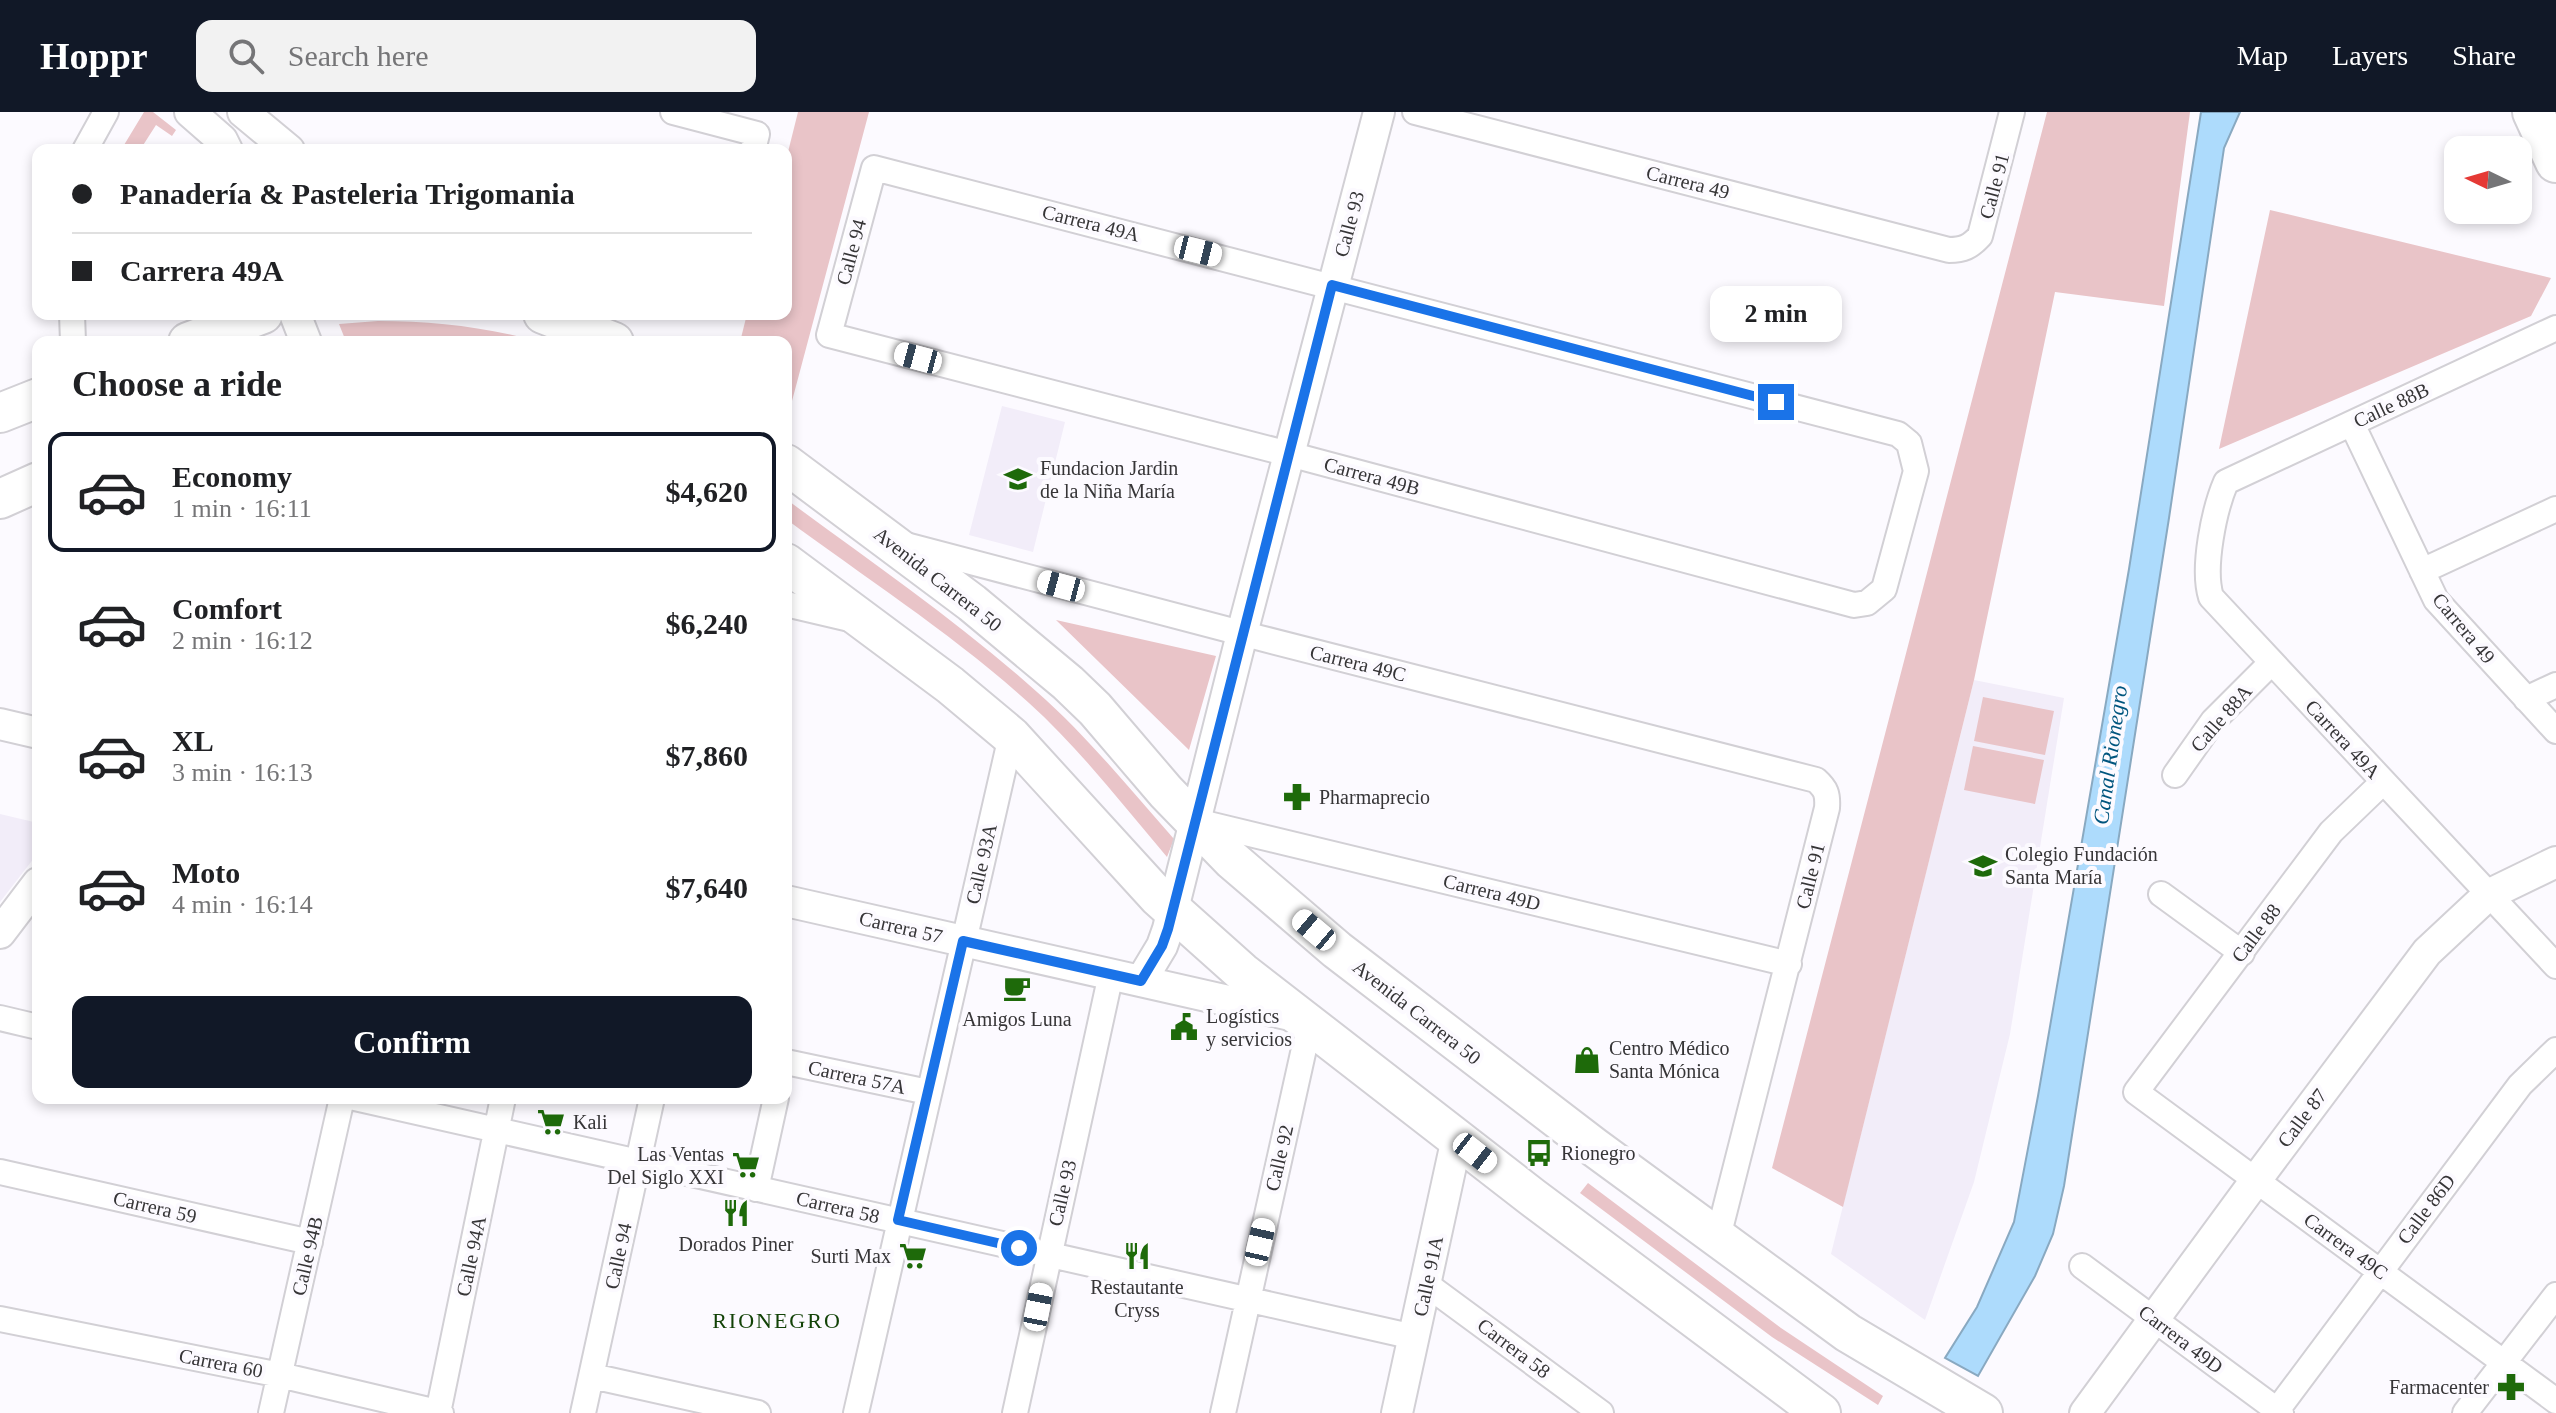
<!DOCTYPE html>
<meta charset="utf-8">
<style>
body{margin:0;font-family:"Times New Roman",serif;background:#f2f2f2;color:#202124;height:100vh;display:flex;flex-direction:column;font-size:30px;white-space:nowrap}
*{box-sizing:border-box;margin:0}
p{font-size:26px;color:#757577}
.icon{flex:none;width:44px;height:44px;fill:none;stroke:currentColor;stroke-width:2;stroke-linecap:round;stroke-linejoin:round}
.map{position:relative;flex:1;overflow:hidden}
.sheet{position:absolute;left:32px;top:224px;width:760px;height:768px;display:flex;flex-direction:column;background:#fff;border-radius:16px;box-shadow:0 4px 12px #0003}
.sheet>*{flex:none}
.hud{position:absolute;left:32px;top:32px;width:760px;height:176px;border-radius:16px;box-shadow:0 4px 12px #0003;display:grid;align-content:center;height:176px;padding:0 40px;background:#fff}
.needle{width:52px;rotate:275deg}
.fabs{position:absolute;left:2444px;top:24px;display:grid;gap:16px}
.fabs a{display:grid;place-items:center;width:88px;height:88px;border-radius:16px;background:#fff;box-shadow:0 4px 12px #0003;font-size:40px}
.end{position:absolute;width:36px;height:36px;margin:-18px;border:10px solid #1a73e8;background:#fff;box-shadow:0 0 0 4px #fff}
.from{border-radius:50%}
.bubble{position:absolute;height:56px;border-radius:16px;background:#fff;box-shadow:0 4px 12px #0003;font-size:26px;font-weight:700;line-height:56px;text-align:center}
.car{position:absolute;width:24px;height:48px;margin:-24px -12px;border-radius:10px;box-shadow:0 0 6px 2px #0007;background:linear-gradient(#fff 24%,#345 0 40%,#fff 0 76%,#345 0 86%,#fff 0)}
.hud b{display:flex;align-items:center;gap:28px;height:76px;font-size:30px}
.hud b+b{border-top:2px solid #e0e0e0}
.hud i{width:20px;height:20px;background:#202124}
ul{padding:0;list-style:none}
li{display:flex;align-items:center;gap:24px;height:120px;margin:0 16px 12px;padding:0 24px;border:4px solid transparent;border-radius:16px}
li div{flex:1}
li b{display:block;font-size:30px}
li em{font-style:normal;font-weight:700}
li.active{border-color:#111827}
li>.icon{width:72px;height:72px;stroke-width:1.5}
h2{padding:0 40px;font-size:36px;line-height:96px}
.button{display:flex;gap:16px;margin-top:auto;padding:16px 40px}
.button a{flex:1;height:92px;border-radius:16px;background:#111827;color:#fff;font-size:32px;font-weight:700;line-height:92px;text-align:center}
header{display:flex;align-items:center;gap:48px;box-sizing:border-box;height:112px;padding:0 40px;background:#111827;color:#fff}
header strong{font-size:38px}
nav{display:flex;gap:44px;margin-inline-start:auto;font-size:28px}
.search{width:560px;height:72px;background:#f2f2f2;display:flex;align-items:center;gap:20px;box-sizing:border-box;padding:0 28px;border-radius:16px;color:#757577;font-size:30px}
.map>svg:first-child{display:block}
</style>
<header>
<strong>Hoppr</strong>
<div class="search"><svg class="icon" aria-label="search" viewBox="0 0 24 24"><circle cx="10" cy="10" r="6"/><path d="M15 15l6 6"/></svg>Search here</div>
<nav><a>Map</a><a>Layers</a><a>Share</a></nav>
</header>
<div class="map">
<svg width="2556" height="1301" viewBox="0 0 2556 1301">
<rect width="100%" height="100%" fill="#fcfaff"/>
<path fill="#f2edf9" d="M1002 294 1065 310 1033 440 969 423Z
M1974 568 2064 586 2010 922 1974 1070 1925 1208 1831 1142Z
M0 702 38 711V741L0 790Z"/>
<path fill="#e9c4c8" d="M144 0H153L176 18 172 24 156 13 140 38H121Z
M798 0H869L788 304 786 230H740L747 202H786V48Z
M2047 0H2190L2164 194 2055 180 1974 568 1843 1095 1772 1056Z
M2270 98 2551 166 2531 204 2219 337Z
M378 209C434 209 486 215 540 230H466L420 224 345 227 339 212Z
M786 387C871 450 959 510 1037 580 1088 625 1130 677 1174 727L1167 745C1122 692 1080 637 1029 591 954 523 867 467 786 407Z
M1056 508 1216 544 1189 638Z
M1983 585 2054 599 2045 643 1974 629Z
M1973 634 2044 648 2035 692 1964 678Z
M1588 1071 1781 1216 1883 1284 1878 1293 1772 1225 1580 1081Z"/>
<path fill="#addbfc" stroke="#89a9c1" stroke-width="2" d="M2201 0H2240L2224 36 2169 406 2064 1074 2053 1122 2035 1164 1978 1264 1945 1246 1977 1195 2014 1110 2038 984 2129 457Z"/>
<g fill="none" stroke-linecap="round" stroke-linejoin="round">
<g stroke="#d2d0d5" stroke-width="28">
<path id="minor" d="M673 0 757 22 753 38
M1415 0 1949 138C1963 138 1970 135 1980 124L2012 0
M85 38 106 0
M874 56 1898 322 1909 331 1916 359 1884 477 1867 491 1854 493 1289 342 829 223Z
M72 202 73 230
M2556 216 2226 370C2214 398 2202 456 2211 485L2556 854
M2352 312 2436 488 2556 619
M906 433 1260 526 1816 668C1826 677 1828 682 1827 696L1718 1125
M2422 459 2556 397
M786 492 850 507
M2526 587 2556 573
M2175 663 2213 609 2271 551
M2383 670 2331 720 2136 980 2556 1289
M1196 709 1789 852
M2161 782 2242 841
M0 906 38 915
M786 950 928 980
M355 986 1414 1225
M0 1060 310 1130
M756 1077 776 986
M2082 1154 2281 1301
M1426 1172 1601 1301
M0 1207 280 1263 441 1301
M592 1264 758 1301
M271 1301 342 986
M438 1301 503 986
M583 1301 652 986
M856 1301 1011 624
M1015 1301 1111 862
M1223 1301 1305 932
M2275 1301 2520 973 2556 938
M2465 1301 2556 1183"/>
</g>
<g stroke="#d2d0d5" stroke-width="34">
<path id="tertiary" d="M190 0 222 28 227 38
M243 0 289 38
M295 202 306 230
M0 612 38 621
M786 789 1295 904
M0 821 38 771
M1141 869 1162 834 1168 817 1246 506 1379 0
M1397 1301 1457 1026
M2085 1301 2256 1068 2427 840 2488 783 2556 750"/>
</g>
<g stroke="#d2d0d5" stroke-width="42">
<path id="primary" d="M543 202 614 230
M188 230 263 202
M0 301 38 286
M786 352 972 491 1068 571 1095 597 1166 680 1232 748 1337 838 1594 1035 1848 1221 1983 1301
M0 387 38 370
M786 451 950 573 1011 624 1158 785 1242 860 1532 1085 1821 1301"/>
</g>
<g stroke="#d2d0d5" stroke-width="44">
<path id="trunk" d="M2533 0 2556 50"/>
</g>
<use href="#minor" stroke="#fff" stroke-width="24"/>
<use href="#tertiary" stroke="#fff" stroke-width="30"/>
<use href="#primary" stroke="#fff" stroke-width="38"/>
<use href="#trunk" stroke="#fff" stroke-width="40"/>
</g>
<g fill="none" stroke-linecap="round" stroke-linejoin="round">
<path stroke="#1a73e8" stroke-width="10" d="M1019 1136 898 1108 963 829 1141 869 1162 834 1168 817 1332 173 1776 290"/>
</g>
<defs>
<g id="school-bare" transform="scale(2.16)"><path d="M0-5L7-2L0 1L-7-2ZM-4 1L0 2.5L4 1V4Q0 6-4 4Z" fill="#1e6a0a" stroke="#fcfaff" stroke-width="2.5" paint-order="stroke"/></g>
<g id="pharmacy-bare" transform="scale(2.16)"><path d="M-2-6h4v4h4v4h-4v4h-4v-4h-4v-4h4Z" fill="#1e6a0a" stroke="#fcfaff" stroke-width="2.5" paint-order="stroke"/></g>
<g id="cafe-bare" transform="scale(2.16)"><path d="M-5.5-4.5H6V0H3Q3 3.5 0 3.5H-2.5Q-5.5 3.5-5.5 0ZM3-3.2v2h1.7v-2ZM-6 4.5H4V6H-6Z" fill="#1e6a0a" stroke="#fcfaff" stroke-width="2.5" paint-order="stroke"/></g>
<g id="civic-bare" transform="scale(2.16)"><path d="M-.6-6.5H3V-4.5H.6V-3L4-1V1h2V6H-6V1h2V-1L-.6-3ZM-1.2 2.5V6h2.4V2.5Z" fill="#1e6a0a" stroke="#fcfaff" stroke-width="2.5" paint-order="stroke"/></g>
<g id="shop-bare" transform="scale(2.16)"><path d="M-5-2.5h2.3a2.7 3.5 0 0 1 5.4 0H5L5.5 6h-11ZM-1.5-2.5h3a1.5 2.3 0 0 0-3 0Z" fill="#1e6a0a" stroke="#fcfaff" stroke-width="2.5" paint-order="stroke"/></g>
<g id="supermarket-bare" transform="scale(2.16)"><path d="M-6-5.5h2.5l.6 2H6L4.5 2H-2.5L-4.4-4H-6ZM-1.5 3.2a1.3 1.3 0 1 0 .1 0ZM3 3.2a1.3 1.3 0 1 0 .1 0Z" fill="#1e6a0a" stroke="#fcfaff" stroke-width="2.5" paint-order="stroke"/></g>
<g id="bus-bare" transform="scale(2.16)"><path d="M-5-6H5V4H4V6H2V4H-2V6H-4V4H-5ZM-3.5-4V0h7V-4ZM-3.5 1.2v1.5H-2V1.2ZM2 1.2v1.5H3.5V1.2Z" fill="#1e6a0a" stroke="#fcfaff" stroke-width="2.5" paint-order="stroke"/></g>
<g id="restaurant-bare" transform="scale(2.16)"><path d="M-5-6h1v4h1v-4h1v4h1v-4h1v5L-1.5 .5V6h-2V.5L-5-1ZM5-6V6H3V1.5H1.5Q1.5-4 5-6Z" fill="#1e6a0a" stroke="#fcfaff" stroke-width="2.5" paint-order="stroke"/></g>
</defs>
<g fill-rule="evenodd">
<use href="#school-bare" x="1018" y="367"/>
<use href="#pharmacy-bare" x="1297" y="685"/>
<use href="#school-bare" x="1983" y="754"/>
<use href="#cafe-bare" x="1017" y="876"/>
<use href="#civic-bare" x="1184" y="915"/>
<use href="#shop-bare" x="1587" y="948"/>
<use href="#supermarket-bare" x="551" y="1010"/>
<use href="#bus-bare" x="1539" y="1041"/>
<use href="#supermarket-bare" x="746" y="1053"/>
<use href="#restaurant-bare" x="736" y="1101"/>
<use href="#supermarket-bare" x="913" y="1144"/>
<use href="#restaurant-bare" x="1137" y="1144"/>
<use href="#pharmacy-bare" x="2511" y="1275"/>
</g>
<g text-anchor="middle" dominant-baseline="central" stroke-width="8" stroke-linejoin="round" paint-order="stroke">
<g font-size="20" fill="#363537" stroke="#fcfaff">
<text transform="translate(1688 70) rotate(14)">Carrera 49</text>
<text transform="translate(1994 74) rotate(-75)">Calle 91</text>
<text transform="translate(1091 111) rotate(14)">Carrera 49A</text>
<text transform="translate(1349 112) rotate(-75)">Calle 93</text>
<text transform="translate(851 140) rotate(-75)">Calle 94</text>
<text transform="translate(2391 293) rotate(-25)">Calle 88B</text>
<text transform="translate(1372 364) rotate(15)">Carrera 49B</text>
<text transform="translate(938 467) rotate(38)">Avenida Carrera 50</text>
<text transform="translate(2464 516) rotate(50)">Carrera 49</text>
<text transform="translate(1358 551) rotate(14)">Carrera 49C</text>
<text transform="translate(2221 606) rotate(-49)">Calle 88A</text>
<text transform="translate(2343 627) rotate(47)">Carrera 49A</text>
<text transform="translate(981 752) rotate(-77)">Calle 93A</text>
<text transform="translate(1810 764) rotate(-76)">Calle 91</text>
<text transform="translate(1492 780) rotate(14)">Carrera 49D</text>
<text transform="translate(901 815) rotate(13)">Carrera 57</text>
<text transform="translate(2256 821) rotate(-53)">Calle 88</text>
<text transform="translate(1417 900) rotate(38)">Avenida Carrera 50</text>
<text transform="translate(857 965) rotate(12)">Carrera 57A</text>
<text transform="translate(2302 1006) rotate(-53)">Calle 87</text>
<text transform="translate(1279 1046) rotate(-77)">Calle 92</text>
<text transform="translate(1062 1081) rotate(-77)">Calle 93</text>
<text transform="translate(155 1095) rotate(13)">Carrera 59</text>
<text transform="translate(838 1095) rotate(13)">Carrera 58</text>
<text transform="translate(2426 1097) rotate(-53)">Calle 86D</text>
<text transform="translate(2346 1134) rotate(36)">Carrera 49C</text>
<text transform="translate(307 1144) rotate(-77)">Calle 94B</text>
<text transform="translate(471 1144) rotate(-78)">Calle 94A</text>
<text transform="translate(618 1144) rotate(-78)">Calle 94</text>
<text transform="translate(1428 1164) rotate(-78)">Calle 91A</text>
<text transform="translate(2181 1227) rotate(37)">Carrera 49D</text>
<text transform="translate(1514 1236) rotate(37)">Carrera 58</text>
<text transform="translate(221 1251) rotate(11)">Carrera 60</text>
</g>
<g font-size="20" fill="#363537" stroke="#fcfaff" text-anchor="start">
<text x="1040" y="356">Fundacion Jardin<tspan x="1040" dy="23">de la Niña María</tspan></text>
<text x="1319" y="685">Pharmaprecio</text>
<text x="2005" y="742">Colegio Fundación<tspan x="2005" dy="23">Santa María</tspan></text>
<text x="1206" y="904">Logístics<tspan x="1206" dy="23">y servicios</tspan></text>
<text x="1017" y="907" text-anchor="middle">Amigos Luna</text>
<text x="1609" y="936">Centro Médico<tspan x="1609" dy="23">Santa Mónica</tspan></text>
<text x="573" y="1010">Kali</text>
<text x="1561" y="1041">Rionegro</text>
<text x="724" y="1042" text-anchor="end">Las Ventas<tspan x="724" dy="23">Del Siglo XXI</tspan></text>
<text x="736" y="1132" text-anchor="middle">Dorados Piner</text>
<text x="891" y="1144" text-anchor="end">Surti Max</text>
<text x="1137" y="1175" text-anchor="middle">Restautante<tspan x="1137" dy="23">Cryss</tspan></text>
<text x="2489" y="1275" text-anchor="end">Farmacenter</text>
</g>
<g font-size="22" font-style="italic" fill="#00557e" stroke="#fcfaff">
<text transform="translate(2110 643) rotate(-82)">Canal Rionegro</text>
</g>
<g font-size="22" letter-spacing="2" fill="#124207" stroke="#fcfaff">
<text x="777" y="1208">RIONEGRO</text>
</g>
</g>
</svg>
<div class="fabs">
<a><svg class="needle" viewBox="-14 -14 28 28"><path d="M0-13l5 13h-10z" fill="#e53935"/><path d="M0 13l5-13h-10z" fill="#757577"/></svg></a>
</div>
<i class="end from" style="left:1019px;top:1136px"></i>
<i class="end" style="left:1776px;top:290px"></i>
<div class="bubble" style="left:1710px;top:174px;width:132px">2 min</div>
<i class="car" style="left:1198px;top:139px;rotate:104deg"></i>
<i class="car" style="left:918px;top:246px;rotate:285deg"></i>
<i class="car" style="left:1061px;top:474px;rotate:285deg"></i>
<i class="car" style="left:1314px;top:818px;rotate:310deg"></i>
<i class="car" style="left:1475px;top:1041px;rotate:128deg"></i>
<i class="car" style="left:1260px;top:1130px;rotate:13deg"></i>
<i class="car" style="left:1038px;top:1195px;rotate:11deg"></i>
<div class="hud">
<b><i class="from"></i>Panadería &amp; Pasteleria Trigomania</b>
<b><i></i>Carrera 49A</b>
</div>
<section class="sheet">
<h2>Choose a ride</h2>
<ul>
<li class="active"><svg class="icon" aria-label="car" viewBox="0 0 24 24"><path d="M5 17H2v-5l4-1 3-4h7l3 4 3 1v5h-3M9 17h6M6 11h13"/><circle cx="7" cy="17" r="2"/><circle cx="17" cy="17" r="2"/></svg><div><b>Economy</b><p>1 min · 16:11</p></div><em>$4,620</em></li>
<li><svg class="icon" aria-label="car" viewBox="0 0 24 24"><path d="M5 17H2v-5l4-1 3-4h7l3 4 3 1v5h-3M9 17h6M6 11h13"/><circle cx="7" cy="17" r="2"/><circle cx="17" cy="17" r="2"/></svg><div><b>Comfort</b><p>2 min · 16:12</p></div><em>$6,240</em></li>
<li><svg class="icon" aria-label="car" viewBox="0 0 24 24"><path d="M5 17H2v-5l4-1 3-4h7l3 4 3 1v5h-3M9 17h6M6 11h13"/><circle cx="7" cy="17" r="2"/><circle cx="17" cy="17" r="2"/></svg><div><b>XL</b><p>3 min · 16:13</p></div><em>$7,860</em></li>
<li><svg class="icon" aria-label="car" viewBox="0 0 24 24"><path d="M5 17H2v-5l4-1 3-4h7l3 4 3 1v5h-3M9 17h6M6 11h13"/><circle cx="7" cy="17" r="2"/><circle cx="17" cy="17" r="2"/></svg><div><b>Moto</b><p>4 min · 16:14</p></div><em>$7,640</em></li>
</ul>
<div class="button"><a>Confirm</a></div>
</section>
</div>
